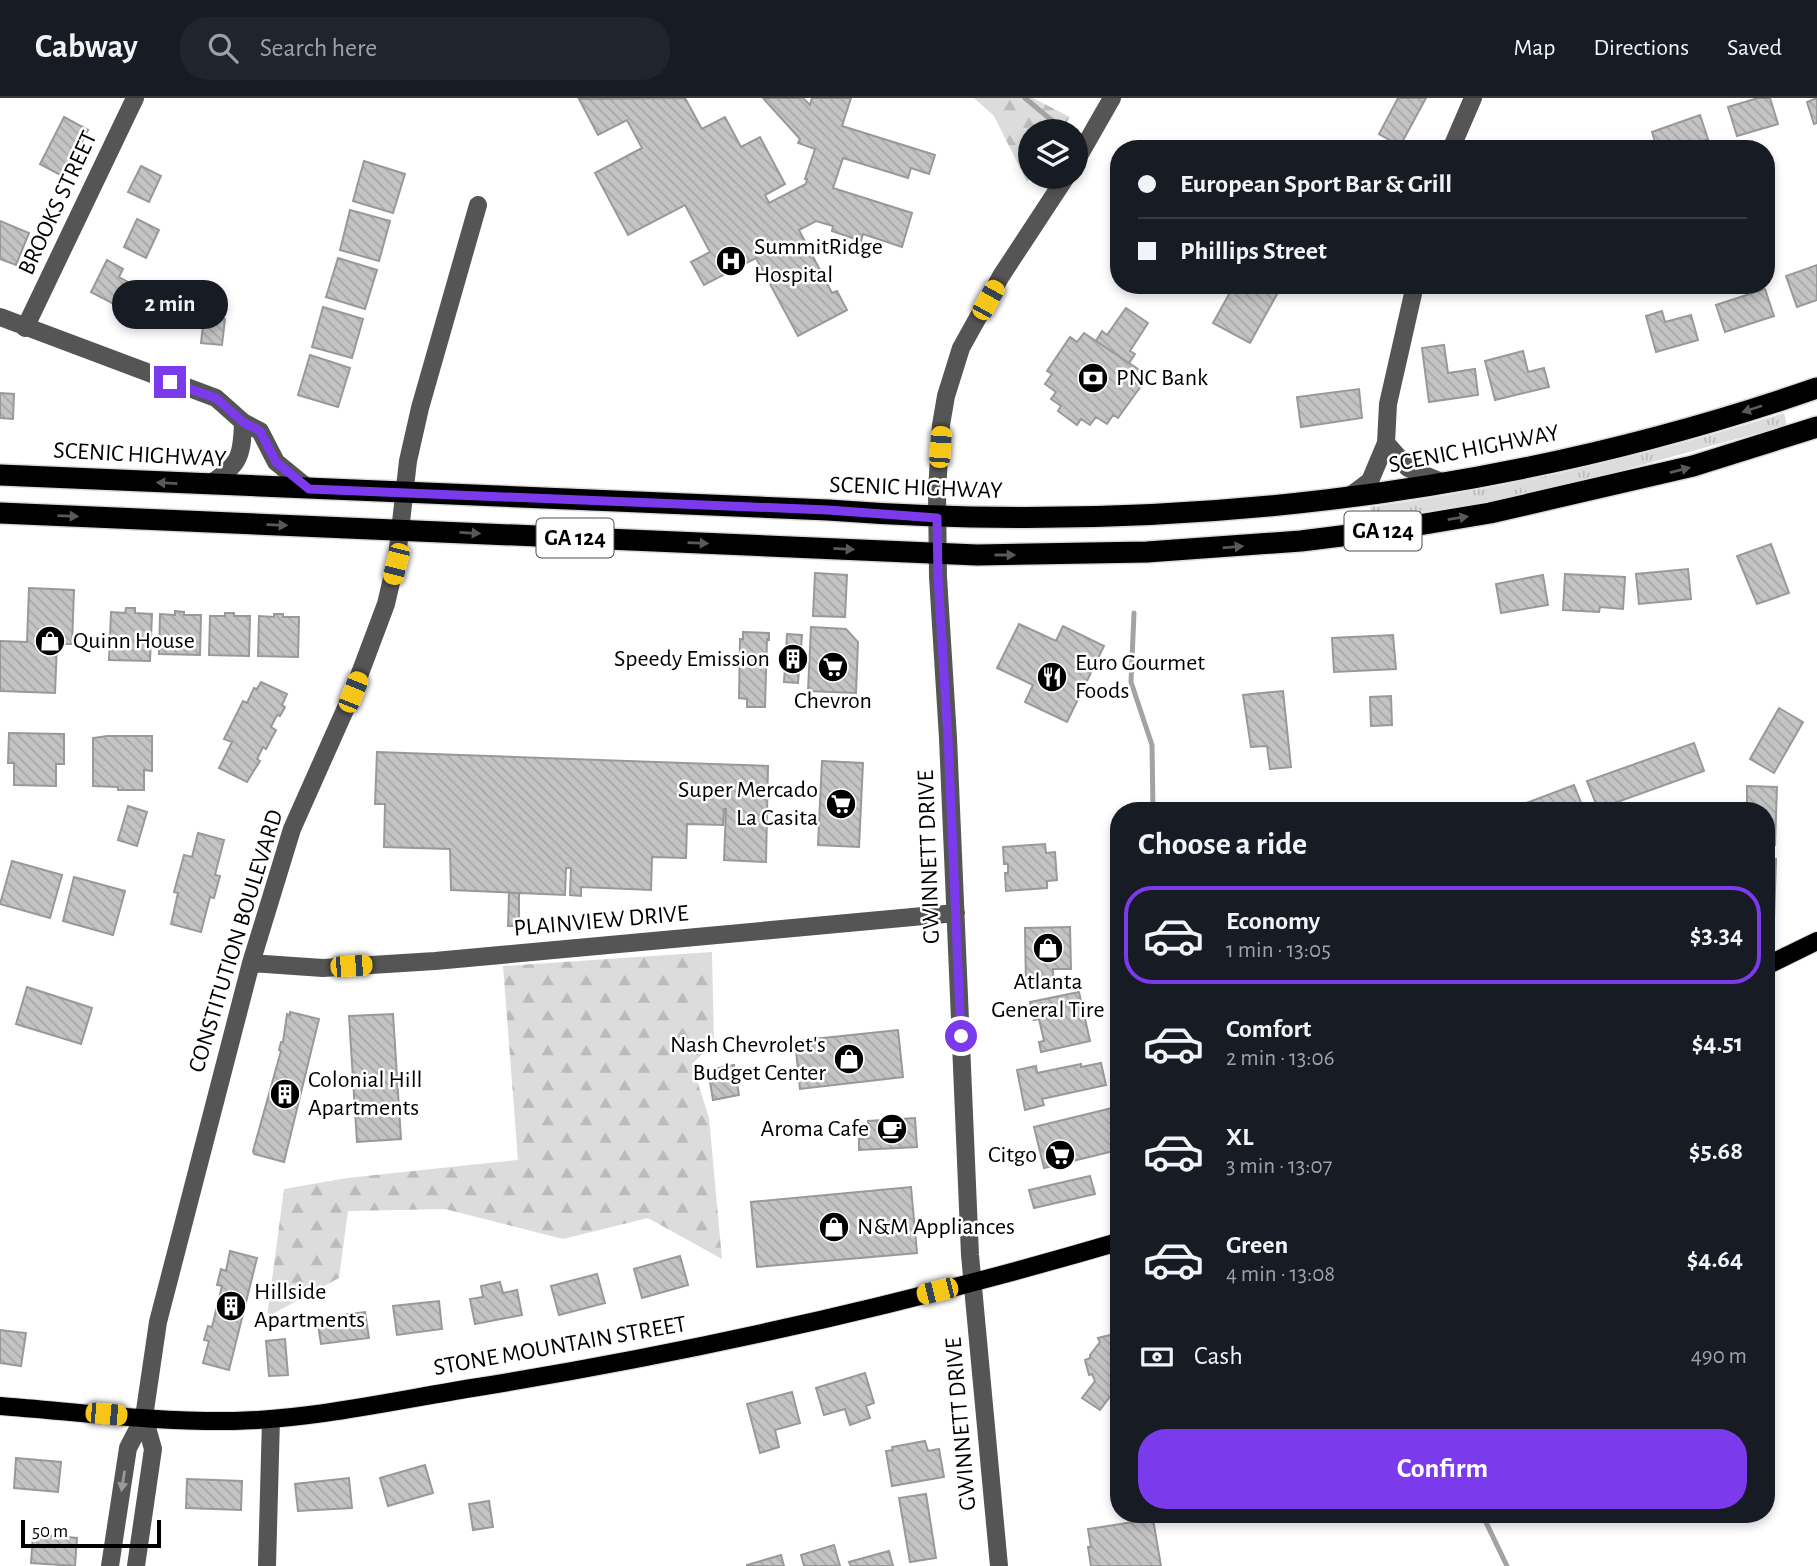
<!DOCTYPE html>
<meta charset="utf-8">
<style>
body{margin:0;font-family:"Alegreya Sans",sans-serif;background:#20242c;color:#f1f3f6;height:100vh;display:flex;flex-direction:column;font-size:26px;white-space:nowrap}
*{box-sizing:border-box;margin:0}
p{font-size:23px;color:#9ea1a6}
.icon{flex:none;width:38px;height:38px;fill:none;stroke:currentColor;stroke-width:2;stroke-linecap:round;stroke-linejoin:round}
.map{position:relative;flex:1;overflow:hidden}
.panel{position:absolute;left:1110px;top:704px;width:665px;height:721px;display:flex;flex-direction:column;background:#171b24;border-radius:28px;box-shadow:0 4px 10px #0003}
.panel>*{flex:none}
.guide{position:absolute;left:1110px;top:42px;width:665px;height:154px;border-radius:28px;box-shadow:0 4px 10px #0003;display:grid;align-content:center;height:154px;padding:0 28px;background:#171b24}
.buttons{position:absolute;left:1018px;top:21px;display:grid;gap:14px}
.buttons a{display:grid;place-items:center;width:70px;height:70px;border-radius:50%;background:#171b24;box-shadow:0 4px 10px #0003;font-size:35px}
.scale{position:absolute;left:21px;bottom:18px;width:140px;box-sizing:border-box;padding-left:7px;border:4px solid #000;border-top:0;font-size:19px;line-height:24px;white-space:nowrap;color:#000;-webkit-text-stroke:5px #fff;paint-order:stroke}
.end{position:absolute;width:32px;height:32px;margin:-16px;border:9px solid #7c3aed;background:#fff;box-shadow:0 0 0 4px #fff}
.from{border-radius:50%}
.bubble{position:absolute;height:49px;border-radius:24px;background:#171b24;box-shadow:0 4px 10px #0003;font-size:23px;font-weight:600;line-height:49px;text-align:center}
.car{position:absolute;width:21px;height:42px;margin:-21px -10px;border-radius:9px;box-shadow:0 0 5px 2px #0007;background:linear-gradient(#f5c518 24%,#345 0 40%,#f5c518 0 76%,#345 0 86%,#f5c518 0)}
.guide b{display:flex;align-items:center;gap:24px;height:66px;font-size:26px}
.guide b+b{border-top:2px solid #363941}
.guide i{width:18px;height:18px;background:#f1f3f6}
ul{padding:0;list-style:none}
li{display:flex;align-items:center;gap:21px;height:98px;margin:0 14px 10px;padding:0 14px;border:4px solid transparent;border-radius:28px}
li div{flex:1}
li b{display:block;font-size:26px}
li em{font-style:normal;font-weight:600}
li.current{border-color:#7c3aed}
li>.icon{width:63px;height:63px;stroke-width:1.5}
h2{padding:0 28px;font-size:32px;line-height:84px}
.pay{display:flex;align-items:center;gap:18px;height:77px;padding:0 28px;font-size:26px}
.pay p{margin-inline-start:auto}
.cta{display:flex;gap:14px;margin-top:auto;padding:14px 28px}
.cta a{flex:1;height:80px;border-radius:28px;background:#7c3aed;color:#fff;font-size:28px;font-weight:600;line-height:80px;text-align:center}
header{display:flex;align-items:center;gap:42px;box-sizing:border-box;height:98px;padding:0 35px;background:#171b24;border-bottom:2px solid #363941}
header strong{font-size:33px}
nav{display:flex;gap:38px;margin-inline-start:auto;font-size:24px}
.search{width:490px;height:63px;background:#20242c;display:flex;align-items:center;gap:18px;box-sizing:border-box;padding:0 24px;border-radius:28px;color:#9ea1a6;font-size:26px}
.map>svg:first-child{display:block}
</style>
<header>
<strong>Cabway</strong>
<div class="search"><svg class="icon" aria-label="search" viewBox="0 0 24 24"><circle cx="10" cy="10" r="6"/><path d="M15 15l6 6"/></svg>Search here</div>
<nav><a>Map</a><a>Directions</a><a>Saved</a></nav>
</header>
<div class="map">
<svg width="1817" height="1468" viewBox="0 0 1817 1468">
<defs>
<pattern id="grass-tufts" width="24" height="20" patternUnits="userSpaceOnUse" patternTransform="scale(1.75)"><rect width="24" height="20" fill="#dcdcdc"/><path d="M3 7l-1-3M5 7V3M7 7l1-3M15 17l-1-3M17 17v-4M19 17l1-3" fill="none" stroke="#bbb"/></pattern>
<pattern id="forest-firs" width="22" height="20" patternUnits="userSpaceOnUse" patternTransform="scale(1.75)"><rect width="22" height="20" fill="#dcdcdc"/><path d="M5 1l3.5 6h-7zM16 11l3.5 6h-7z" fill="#bbb"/></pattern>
<pattern id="building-back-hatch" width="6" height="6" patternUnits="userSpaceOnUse" patternTransform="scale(1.75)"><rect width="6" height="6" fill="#c4c4c4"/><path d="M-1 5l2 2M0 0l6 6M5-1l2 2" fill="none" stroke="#a7a7a7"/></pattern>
</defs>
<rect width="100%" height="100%" fill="#fff"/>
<path fill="url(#grass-tufts)" d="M1784 315 1787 327 1580 384 1486 404 1372 422 1370 409C1510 390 1648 357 1784 315Z"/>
<path fill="url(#forest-firs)" d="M974 0H1033L1070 19 1061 33H1031V78L1027 84 994 18Z
M712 854 714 945 692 966 709 1020 722 1161 648 1120 563 1141 445 1111 348 1113 339 1180 267 1219 284 1091 347 1080 518 1062 503 868Z"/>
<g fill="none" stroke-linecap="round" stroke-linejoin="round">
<path stroke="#a3a3a3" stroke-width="5" d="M1025 0 1055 25
M1134 515 1131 584 1152 647 1153 712
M1482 1416 1507 1468"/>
</g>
<path fill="url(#building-back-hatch)" stroke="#999" stroke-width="2" d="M685 0 702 31 725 19 741 49 760 39 785 86 765 97 769 105 806 86 807 81H805L815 51 798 45 800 41 763 0H803L810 7 812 0H851L842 28 935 57 929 76 911 70 908 80 843 60 833 90 912 115 902 149 863 136 861 143 832 133 833 128 816 123 799 132 832 195 837 193 847 212 798 238 756 160 704 187 691 164 710 154 685 107 628 137 595 75 642 50 627 22 598 37 579 1Z
M1398 0H1426L1400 48 1379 36Z
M1758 0H1770L1778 26 1737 38 1728 9Z
M1817 0V25L1814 26 1807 4Z
M1700 17 1708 41 1678 51H1657L1652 34Z
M64 19 88 32 64 79 40 66Z
M364 63 405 76 393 115 353 103Z
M141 68 161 78 149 104 128 94Z
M350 112 390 123 379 163 340 152Z
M137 121 159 132 146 160 124 149Z
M0 123 29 135 16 167 0 161Z
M338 160 377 172 365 211 326 199Z
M107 162 123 171 119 179 137 189 125 212 91 194Z
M1817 167V202L1797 209 1786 178Z
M1234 187 1281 189 1250 245 1213 225Z
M1765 191 1774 218 1725 234 1716 207Z
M323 209 363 221 352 260 312 249Z
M1126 210 1148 225 1130 253 1135 256 1129 265 1096 243 1102 233 1107 237Z
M1662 213 1665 224 1691 217 1698 242 1656 254 1646 218Z
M204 218 225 221 222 247 201 245Z
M1084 235 1141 273 1134 283 1141 288 1118 320 1113 317 1107 326 1096 319 1090 327 1081 321 1077 327 1058 313 1061 308 1051 301 1056 294 1045 286 1052 276 1047 273 1070 239 1077 244Z
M1444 247 1448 275 1475 271 1478 297 1429 304 1422 250Z
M1523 253 1528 274 1544 270 1549 289 1495 302 1485 263Z
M310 257 350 270 338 309 298 297Z
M1359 291 1362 320 1301 329 1297 299Z
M0 295 14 296 13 321 0 320Z
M1771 446 1789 495 1757 506 1737 458Z
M1688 471 1691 501 1639 506 1636 476Z
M815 475 847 477 845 519 813 518Z
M1565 476 1625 479 1623 511 1600 509 1599 514 1563 512Z
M1543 477 1548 507 1501 515 1496 486Z
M29 490 74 492 72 546H57L55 595 0 593V543L27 544Z
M126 510H135V515L152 516 150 563 109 562 111 514 125 515Z
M175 513 184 514V517H201L200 557 159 556 160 516 175 517Z
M225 515H234V518H250L249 558 209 557 210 518H225Z
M274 516H283V519H299L298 559 258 558 259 518 274 519Z
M1019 526 1056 543 1063 528 1104 548 1067 624 1025 604 1033 587 997 570Z
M811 529 846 531 858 544 856 595 808 593Z
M743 534 769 535V542L767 541 765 609H747V601L739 600 740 541H743Z
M787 536 802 537 798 585 784 584Z
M1393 537 1396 571 1334 574 1332 540Z
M261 584 287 596 282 607 285 609 280 618 277 617 271 629 276 632 266 651 263 649 257 661 260 663 247 684 219 670 232 644 224 641 243 603 247 605 254 590 257 591Z
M1283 593 1291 669 1270 671 1267 648 1251 649 1243 597Z
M1391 598 1392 627 1371 628 1370 599Z
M1779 610 1803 624 1774 675 1750 661Z
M9 635 64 636V666H56V688L14 687V665H8Z
M107 638H152V673L144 672V692H118V689L93 688V640Z
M1694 645 1704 673 1598 711 1587 683Z
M377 654 768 668 766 764 724 762 726 711H724L723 727 687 726 686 760 652 759 651 792 581 789V798L570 797 571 770H566L565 797 451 792 450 751 384 749 385 706H375Z
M822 663 863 665 859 749 818 747Z
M1574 687 1584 712H1508Z
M1747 688 1777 689 1775 747H1766V712H1747Z
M128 708 147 714 137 748 118 742Z
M198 735 224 742 215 777 220 778 214 800 210 799 201 834 171 826 178 795 174 794 184 757 192 759Z
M1045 746 1046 755 1055 754 1057 782 1047 783V790L1006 793 1005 775H1008V766H1004L1003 749Z
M1766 761H1776L1774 822 1766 821Z
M12 763 62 777 50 820 0 806Z
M74 779 125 793 113 837 63 823Z
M509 795H519V828H508Z
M1070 829 1071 871H1053V889H1026L1025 830Z
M27 889 92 910 81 946 16 926Z
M1079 894 1090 943 1041 954 1039 944 1044 943 1039 921 1034 922 1030 904Z
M290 914 319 921 284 1064 254 1056 253 1053 281 953 279 952 281 944H283L287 916 290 917Z
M393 916 401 1041 357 1044 349 918Z
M898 932 903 979 800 991 795 943Z
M1101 965 1106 987 1042 1001 1044 1007 1025 1012 1017 972 1036 968 1037 975 1081 966V969Z
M734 967 739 997 713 1002 708 972Z
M1116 1009 1118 1052 1044 1070 1034 1029Z
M915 1020 917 1049 859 1052V1041L869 1040 868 1023Z
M1090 1078 1095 1096 1034 1110 1029 1092Z
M911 1089 917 1155 757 1169 751 1104Z
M230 1153 257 1160 229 1272 203 1265 209 1243 204 1242 208 1228 212 1229 222 1188 217 1187 221 1171 226 1173Z
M680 1158 688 1187 642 1200 634 1171Z
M597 1176 605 1205 559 1217 551 1188Z
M500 1184 503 1195 517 1192 522 1217 475 1226 470 1201 483 1199 481 1188Z
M439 1203 442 1231 397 1237 393 1208Z
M365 1214 369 1240 321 1246 317 1220Z
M0 1232 26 1235 21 1268 0 1265Z
M1118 1235V1296L1116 1299 1112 1296 1100 1312 1082 1300 1095 1283 1092 1276 1089 1277 1085 1262 1090 1260V1257L1100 1244 1098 1240Z
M285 1241 288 1277 269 1278 266 1243Z
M865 1275 874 1305 866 1308 870 1320 850 1327 845 1311 824 1317 816 1290Z
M792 1294 800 1325 775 1332 779 1349 760 1355 747 1306Z
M925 1343 928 1353 939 1351 944 1379 892 1388 886 1353 893 1352 892 1349Z
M16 1360 61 1364 58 1394 14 1390Z
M425 1367 433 1395 388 1408 380 1380Z
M349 1380 352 1410 298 1413 295 1386Z
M187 1381 242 1383 241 1412 186 1410Z
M926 1396 936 1460 910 1464 899 1400Z
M489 1403 493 1429 473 1432 469 1406Z
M1153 1421 1161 1468H1091L1088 1449H1091L1088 1431Z
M33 1436 77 1440 75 1468 31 1465Z
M834 1447 840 1468H804L801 1457Z
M889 1453 893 1468H851L849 1464Z
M781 1457 784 1468H747V1467Z"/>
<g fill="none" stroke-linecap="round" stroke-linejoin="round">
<g stroke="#dbdbdb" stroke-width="20">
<path id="major" d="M1766 868 1817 843
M0 1308C78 1314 156 1324 234 1323 313 1321 393 1303 472 1290 690 1255 907 1206 1118 1144"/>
</g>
<g stroke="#dbdbdb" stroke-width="24">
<path id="highway" d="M0 377 828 412C1161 437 1500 400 1817 290
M0 415 977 457 1147 454 1301 443 1389 432 1490 415 1693 368 1817 329"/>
</g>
<path stroke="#555" stroke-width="18" d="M1451 51 1473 0
M1076 63 1112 0
M0 219 216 300 243 324 260 333 276 364 309 391
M25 230 135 0
M1386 345 1408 370 1444 385
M209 387C239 365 242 362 243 324
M1350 398 1370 383 1386 345 1388 306 1415 187
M251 865 323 870 435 863 956 815
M110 1468 128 1350 144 1319 158 1224 251 865 292 731 353 594 386 506 397 459 408 363 420 310 478 107
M136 1468 153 1351 144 1319
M267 1468 271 1321
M999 1468 970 1157 948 640 938 479 937 393 941 327 946 298 961 250 1001 178 1066 79"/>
<use href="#major" stroke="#000" stroke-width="18"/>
<use href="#highway" stroke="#000" stroke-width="21"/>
</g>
<defs><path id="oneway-solid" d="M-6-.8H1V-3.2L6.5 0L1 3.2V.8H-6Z" transform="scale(1.75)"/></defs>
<g fill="#595959">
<use href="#oneway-solid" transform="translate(1752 311) rotate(162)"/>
<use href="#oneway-solid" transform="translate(1680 372) rotate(-14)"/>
<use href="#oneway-solid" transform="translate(167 385) rotate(-177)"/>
<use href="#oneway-solid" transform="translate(68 418) rotate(2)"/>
<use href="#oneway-solid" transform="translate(1458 420) rotate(-9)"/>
<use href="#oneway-solid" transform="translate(277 427) rotate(2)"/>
<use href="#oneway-solid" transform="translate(470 435) rotate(3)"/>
<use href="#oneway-solid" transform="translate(698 445) rotate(2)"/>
<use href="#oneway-solid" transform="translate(1233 449) rotate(-5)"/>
<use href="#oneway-solid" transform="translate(844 451) rotate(3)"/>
<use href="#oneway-solid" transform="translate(1005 457)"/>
</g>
<use fill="#999" href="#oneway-solid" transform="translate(123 1383) rotate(99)"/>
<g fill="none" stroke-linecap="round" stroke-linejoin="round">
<path stroke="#7c3aed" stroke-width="9" d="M170 284 216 300 243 324 260 333 276 364 309 391 828 412 937 420 938 479 948 640 961 938"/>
</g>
<defs>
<g id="hospital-disc" transform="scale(1.575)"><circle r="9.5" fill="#000" stroke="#fff"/><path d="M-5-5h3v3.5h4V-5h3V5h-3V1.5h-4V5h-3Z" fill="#fff"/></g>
<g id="bank-disc" transform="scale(1.575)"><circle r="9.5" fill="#000" stroke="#fff"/><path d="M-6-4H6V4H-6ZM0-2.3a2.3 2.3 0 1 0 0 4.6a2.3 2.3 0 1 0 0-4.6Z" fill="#fff"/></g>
<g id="shop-disc" transform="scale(1.575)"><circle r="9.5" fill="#000" stroke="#fff"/><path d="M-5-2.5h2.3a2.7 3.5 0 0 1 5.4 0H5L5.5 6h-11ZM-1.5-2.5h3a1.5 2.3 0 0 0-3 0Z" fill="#fff"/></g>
<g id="building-disc" transform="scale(1.575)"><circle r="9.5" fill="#000" stroke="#fff"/><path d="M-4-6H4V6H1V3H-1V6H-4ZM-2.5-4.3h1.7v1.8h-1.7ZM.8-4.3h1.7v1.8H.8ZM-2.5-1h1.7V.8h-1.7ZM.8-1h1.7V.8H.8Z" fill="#fff"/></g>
<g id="supermarket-disc" transform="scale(1.575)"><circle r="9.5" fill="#000" stroke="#fff"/><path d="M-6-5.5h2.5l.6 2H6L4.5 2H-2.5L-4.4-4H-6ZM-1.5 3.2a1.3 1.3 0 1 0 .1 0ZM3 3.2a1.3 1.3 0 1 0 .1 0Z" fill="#fff"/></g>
<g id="restaurant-disc" transform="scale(1.575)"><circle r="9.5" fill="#000" stroke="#fff"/><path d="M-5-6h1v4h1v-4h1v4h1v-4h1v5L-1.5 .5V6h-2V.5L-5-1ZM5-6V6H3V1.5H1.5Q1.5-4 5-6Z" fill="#fff"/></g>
<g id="cafe-disc" transform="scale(1.575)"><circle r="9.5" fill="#000" stroke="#fff"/><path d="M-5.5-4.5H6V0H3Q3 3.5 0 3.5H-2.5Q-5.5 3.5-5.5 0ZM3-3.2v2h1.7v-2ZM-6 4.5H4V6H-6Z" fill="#fff"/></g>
</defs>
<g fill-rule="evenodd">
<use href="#hospital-disc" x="731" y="163"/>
<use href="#bank-disc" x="1093" y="280"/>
<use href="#shop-disc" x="50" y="543"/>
<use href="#building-disc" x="793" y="561"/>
<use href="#supermarket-disc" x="833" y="569"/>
<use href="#restaurant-disc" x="1052" y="579"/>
<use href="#supermarket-disc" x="841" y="706"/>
<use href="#shop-disc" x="1048" y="850"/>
<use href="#shop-disc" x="849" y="961"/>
<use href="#building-disc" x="285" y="996"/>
<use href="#cafe-disc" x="892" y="1031"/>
<use href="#supermarket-disc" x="1060" y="1057"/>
<use href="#shop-disc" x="834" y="1129"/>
<use href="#building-disc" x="231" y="1208"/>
</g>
<g text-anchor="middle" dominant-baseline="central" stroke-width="5" stroke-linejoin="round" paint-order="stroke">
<g fill="#fff" stroke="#4c4c4c" stroke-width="2">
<rect x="1344.5" y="413.5" width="77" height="39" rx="5"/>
<rect x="536.5" y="420.5" width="77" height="39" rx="5"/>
</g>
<g font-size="23" font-weight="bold" fill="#000">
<text x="1383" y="433">GA 124</text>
<text x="575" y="440">GA 124</text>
</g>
<g font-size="24" fill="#000" stroke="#fff">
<text transform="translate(58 105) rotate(-65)">BROOKS STREET</text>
<text transform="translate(1474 351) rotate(-11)">SCENIC HIGHWAY</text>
<text transform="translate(140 357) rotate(3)">SCENIC HIGHWAY</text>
<text transform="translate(916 390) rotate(2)">SCENIC HIGHWAY</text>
<text transform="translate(929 759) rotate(-92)">GWINNETT DRIVE</text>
<text transform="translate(601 823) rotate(-5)">PLAINVIEW DRIVE</text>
<text transform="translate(236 843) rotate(-73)">CONSTITUTION BOULEVARD</text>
<text transform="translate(560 1248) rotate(-10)">STONE MOUNTAIN STREET</text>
<text transform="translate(961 1326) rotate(-95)">GWINNETT DRIVE</text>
</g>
<g font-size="24" fill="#000" stroke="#fff" text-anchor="start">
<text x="754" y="149">SummitRidge<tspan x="754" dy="28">Hospital</tspan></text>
<text x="1116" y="280">PNC Bank</text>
<text x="73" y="543">Quinn House</text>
<text x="770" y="561" text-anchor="end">Speedy Emission</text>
<text x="1075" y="565">Euro Gourmet<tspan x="1075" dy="28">Foods</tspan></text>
<text x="833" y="603" text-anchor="middle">Chevron</text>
<text x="818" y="692" text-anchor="end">Super Mercado<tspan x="818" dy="28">La Casita</tspan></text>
<text x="1048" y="884" text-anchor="middle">Atlanta<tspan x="1048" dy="28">General Tire</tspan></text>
<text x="826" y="947" text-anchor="end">Nash Chevrolet's<tspan x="826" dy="28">Budget Center</tspan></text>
<text x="308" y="982">Colonial Hill<tspan x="308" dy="28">Apartments</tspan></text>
<text x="869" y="1031" text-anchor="end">Aroma Cafe</text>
<text x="1037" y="1057" text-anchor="end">Citgo</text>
<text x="857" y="1129">N&amp;M Appliances</text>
<text x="254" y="1194">Hillside<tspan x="254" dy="28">Apartments</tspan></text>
</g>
</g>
</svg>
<div class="buttons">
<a><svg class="icon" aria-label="layers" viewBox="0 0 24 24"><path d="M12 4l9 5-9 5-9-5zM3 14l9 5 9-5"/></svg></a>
</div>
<div class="scale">50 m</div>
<i class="end from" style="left:961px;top:938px"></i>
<i class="end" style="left:170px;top:284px"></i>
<div class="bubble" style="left:112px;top:182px;width:116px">2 min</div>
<i class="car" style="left:988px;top:202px;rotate:29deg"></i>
<i class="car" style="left:940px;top:349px;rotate:4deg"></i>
<i class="car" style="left:396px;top:466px;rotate:194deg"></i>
<i class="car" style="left:353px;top:594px;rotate:22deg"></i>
<i class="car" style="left:351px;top:868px;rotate:86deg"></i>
<i class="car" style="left:937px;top:1193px;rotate:256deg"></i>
<i class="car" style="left:106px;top:1316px;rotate:95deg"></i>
<div class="guide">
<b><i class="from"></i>European Sport Bar &amp; Grill</b>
<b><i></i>Phillips Street</b>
</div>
<section class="panel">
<h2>Choose a ride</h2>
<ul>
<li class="current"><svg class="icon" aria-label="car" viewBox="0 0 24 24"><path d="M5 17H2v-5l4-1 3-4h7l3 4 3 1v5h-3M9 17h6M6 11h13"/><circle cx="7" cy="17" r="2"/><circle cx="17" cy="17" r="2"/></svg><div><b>Economy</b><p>1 min · 13:05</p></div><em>$3.34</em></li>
<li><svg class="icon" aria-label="car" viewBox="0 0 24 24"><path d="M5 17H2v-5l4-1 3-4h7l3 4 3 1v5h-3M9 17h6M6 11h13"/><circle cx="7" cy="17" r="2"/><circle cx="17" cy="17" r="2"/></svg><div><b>Comfort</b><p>2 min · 13:06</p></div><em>$4.51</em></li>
<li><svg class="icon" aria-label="car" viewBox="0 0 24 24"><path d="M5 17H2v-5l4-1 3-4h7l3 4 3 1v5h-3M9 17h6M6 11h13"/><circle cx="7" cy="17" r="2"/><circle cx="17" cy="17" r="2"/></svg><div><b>XL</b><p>3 min · 13:07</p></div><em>$5.68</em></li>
<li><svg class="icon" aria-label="car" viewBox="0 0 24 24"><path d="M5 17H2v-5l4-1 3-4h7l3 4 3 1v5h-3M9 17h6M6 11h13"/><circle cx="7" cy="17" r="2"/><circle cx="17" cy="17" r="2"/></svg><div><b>Green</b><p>4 min · 13:08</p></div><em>$4.64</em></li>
</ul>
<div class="pay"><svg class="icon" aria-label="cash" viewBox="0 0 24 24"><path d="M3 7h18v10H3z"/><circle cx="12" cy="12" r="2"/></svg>Cash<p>490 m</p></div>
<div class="cta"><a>Confirm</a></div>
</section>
</div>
